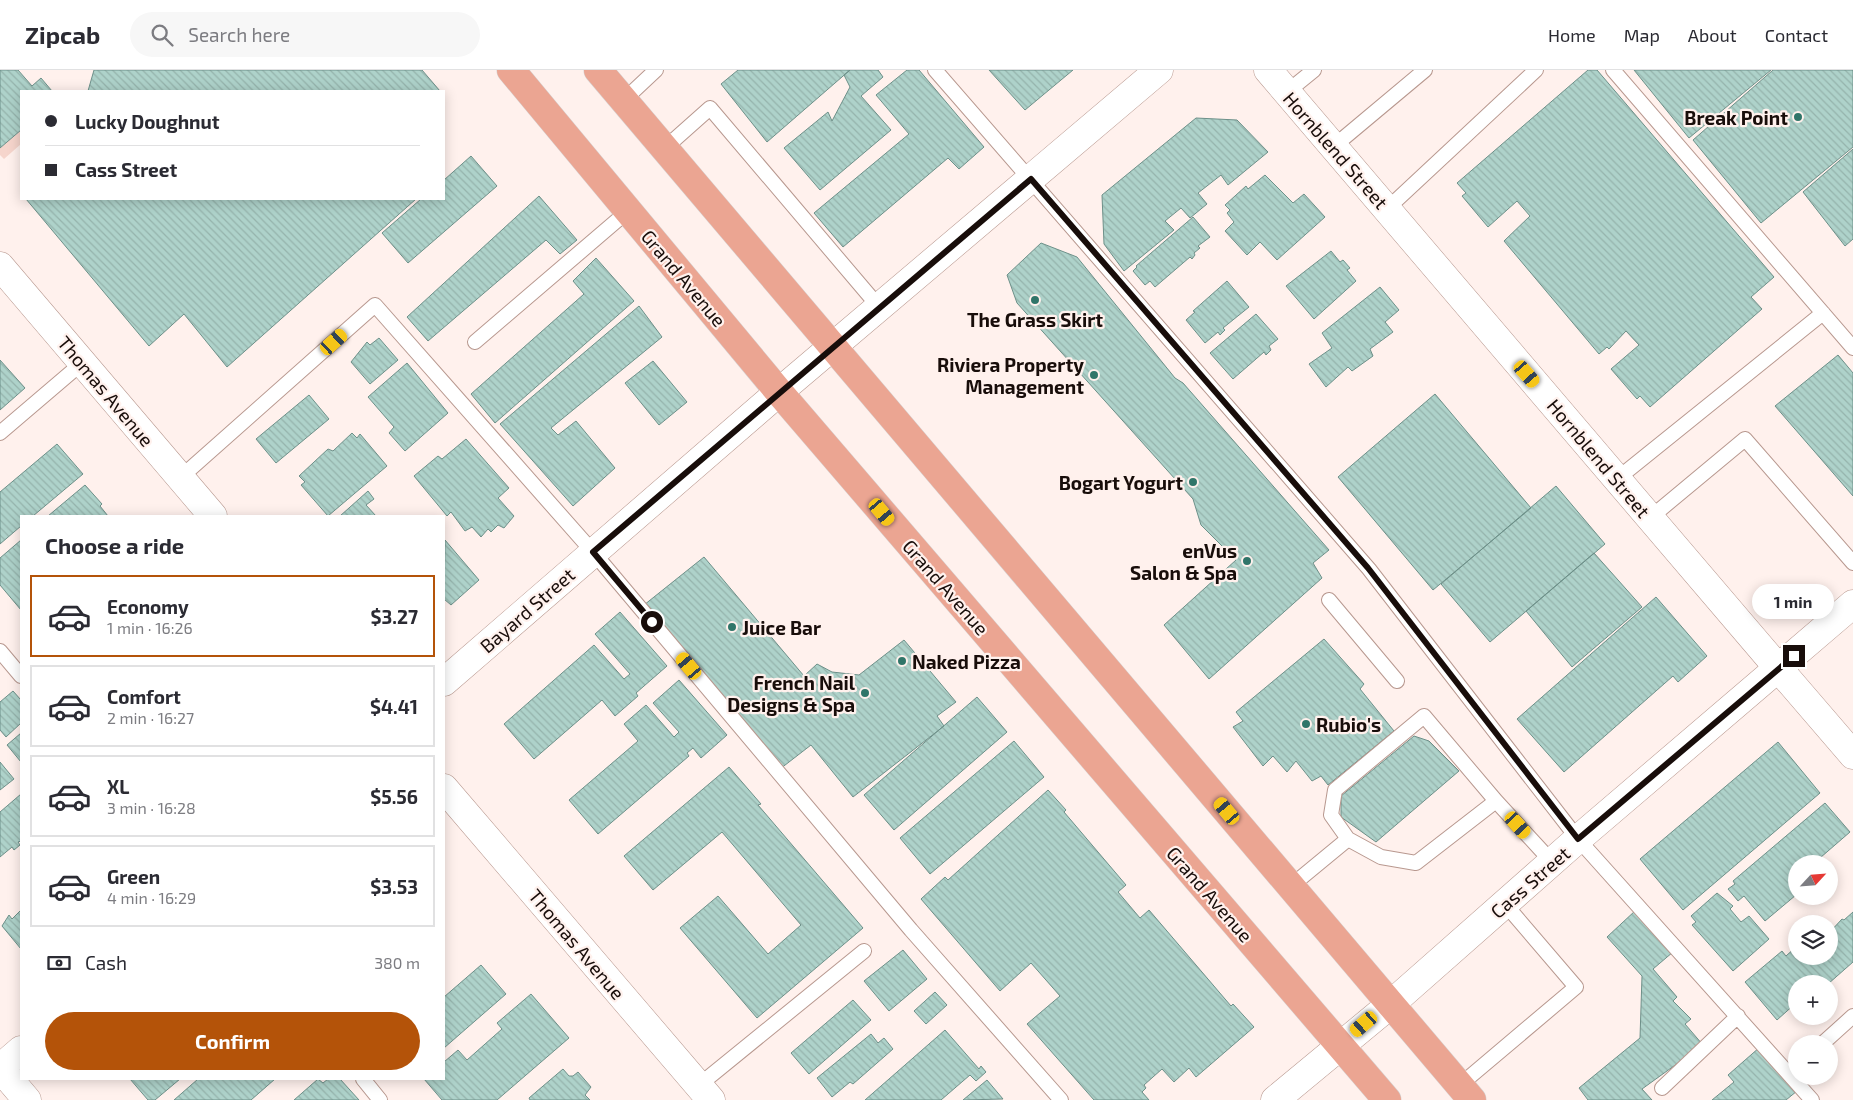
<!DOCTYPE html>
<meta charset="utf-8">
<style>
body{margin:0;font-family:"Exo 2",sans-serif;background:#f7f7f7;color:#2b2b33;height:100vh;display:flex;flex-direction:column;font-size:19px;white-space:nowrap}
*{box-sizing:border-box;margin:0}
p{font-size:16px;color:#7c7c81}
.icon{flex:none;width:28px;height:28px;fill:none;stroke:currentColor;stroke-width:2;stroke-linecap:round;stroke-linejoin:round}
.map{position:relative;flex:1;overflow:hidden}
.side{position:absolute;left:20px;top:445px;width:425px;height:565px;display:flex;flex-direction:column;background:#fff;border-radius:0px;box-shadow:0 2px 12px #0003}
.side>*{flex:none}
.hud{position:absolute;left:20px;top:20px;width:425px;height:110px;border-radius:0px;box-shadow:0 2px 12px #0003;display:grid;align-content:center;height:110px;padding:0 25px;background:#fff}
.needle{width:32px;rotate:64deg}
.buttons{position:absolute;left:1788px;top:785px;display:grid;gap:10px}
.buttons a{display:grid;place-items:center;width:50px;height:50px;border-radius:50%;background:#fff;box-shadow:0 2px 12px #0003;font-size:25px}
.end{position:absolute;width:22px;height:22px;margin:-11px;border:6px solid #180d0a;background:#fff;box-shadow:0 0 0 2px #fff}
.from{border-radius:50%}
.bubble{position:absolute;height:35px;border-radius:18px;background:#fff;box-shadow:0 2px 12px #0003;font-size:16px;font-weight:700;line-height:35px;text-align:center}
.car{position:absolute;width:15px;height:30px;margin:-15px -8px;border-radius:6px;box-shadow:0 0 4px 1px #0007;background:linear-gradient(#f5c518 24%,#345 0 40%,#f5c518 0 76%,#345 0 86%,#f5c518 0)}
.hud b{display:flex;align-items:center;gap:18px;height:48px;font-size:19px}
.hud b+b{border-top:1px solid #e1e1e2}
.hud i{width:12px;height:12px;background:#2b2b33}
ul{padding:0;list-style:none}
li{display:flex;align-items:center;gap:15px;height:82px;margin:0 10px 8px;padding:0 15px;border:2px solid #e1e1e2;border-radius:0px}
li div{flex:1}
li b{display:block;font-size:19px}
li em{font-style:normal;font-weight:700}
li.active{border-color:#b45309}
li>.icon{width:45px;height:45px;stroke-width:1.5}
h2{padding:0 25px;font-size:22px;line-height:60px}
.pay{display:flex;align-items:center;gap:12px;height:55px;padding:0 25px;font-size:19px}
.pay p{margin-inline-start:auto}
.primary-button{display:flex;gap:10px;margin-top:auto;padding:10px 25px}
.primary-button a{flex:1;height:58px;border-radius:30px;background:#b45309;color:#fff;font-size:20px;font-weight:700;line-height:58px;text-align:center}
header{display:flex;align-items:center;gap:30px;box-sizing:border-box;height:70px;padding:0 25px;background:#fff;border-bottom:1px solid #e1e1e2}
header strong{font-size:24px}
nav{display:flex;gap:28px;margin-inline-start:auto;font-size:18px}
.search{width:350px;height:45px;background:#f7f7f7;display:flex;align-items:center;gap:12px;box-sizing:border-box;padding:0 18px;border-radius:28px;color:#7c7c81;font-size:19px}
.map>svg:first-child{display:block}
</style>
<header>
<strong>Zipcab</strong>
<div class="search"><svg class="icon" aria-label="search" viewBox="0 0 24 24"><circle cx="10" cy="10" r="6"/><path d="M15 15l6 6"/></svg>Search here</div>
<nav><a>Home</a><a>Map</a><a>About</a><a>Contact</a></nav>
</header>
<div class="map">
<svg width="1853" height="1030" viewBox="0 0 1853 1030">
<defs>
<pattern id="building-back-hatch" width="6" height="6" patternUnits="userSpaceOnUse" patternTransform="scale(1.25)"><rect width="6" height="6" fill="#aed2ca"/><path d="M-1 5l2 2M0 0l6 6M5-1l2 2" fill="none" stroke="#95b3ac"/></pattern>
</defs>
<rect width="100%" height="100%" fill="#fff1ed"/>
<path fill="#f6d5cc" d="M21 60V74L4 89 0 85V78Z"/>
<path fill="url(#building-back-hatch)" stroke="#6d9089" d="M0 0H18L32 16 41 8 52 21H21V60L0 78Z
M94 0H422L440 21H88Z
M738 0H850L767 72 721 14Z
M850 0H878L883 7 861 26 891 60 820 120 784 78 828 42 832 51 850 17 844 5Z
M907 0H919L984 77 959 99 948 88 843 177 814 143 909 64 876 25Z
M989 0H1073L1025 40Z
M1588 0H1597L1774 207 1751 227 1762 239 1650 337 1640 326 1637 329 1611 299 1639 275 1626 261 1609 279 1607 277 1599 284 1504 171 1530 146 1517 131 1488 157 1462 126 1466 123 1457 113Z
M1634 0H1771L1689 68Z
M1773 0H1853V77L1761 153 1693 70Z
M1196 48 1237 50 1268 82 1228 115 1221 105 1198 123 1207 134 1190 148 1181 138 1165 151 1174 160 1124 201 1104 174 1102 125Z
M1853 79V169L1845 176 1803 122Z
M471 86 497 116 408 193 382 163 421 129H444V110Z
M1265 105 1293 133 1304 124 1325 147 1277 190 1260 172 1247 185 1225 161 1234 152 1227 143 1230 140 1225 135 1246 116 1248 119Z
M539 126 577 170 560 184 546 170 428 271 407 247Z
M26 129H416L227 297 184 244 149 276Z
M1193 147 1210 167 1198 176 1200 178 1194 183 1195 185 1192 189 1190 187 1155 217 1150 211 1145 215 1133 201 1137 197 1136 196Z
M1041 173 1077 187 1175 308 1183 313 1329 480 1313 493 1322 508 1209 609 1164 555 1236 490 1201 455 1193 429 1017 233 1007 205Z
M1331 181 1340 192 1343 190 1350 198 1347 200 1356 211 1314 249 1286 216Z
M596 188 634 231 495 353 471 324 584 224 573 211Z
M1227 211 1249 237 1223 258 1225 260 1220 265 1218 262 1205 273 1186 250 1195 242 1193 241Z
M1380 217 1399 240 1385 252 1393 262 1370 279 1373 286 1352 301 1348 297 1326 317 1309 294 1332 278 1322 263Z
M639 236 662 267 551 358 558 365 576 351 615 398 573 436 500 354Z
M1256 244 1278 269 1269 276 1271 280 1266 285 1264 282 1233 309 1210 283Z
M379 268 398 290 370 314 351 292 367 272 370 275Z
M1838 285 1853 303V426L1775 336Z
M0 290 25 318 0 340Z
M653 291 687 332 659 355 625 313Z
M407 293 448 343 405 381 389 363 394 357 368 327Z
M1435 324 1531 438 1433 520 1338 407Z
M309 325 329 349 276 393 256 369Z
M352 363 357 368 360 364 387 396 328 446 301 415 305 412 299 406 328 379 333 381Z
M466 369 509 418 498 428 514 446 504 458 498 455 491 462 488 459 481 467 472 457 465 461 451 442 447 446 414 406 438 386 442 389Z
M57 374 83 404 33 446H21V456L0 474V422Z
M85 415 102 434 100 436 108 446H48Z
M1556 416 1605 474 1490 572 1441 514Z
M368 421 374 429 366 435 376 446H340Z
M21 470V540L0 515V488Z
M445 470 479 510 451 535 444 529Z
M1594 483 1642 537 1572 597 1526 541Z
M704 487 804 606 817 594 832 602 859 605 904 570 956 632 937 646 944 656 853 727 811 675 780 699 644 535Z
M1656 527 1707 586 1678 612 1673 606 1564 702 1517 649Z
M620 542 667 596 636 623 638 626 615 646 602 630 534 689 504 654 594 575 624 609 630 604 595 564Z
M1324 569 1364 614 1360 619 1394 661 1328 715 1321 706 1312 711 1296 691 1287 702 1273 686 1263 696 1233 657 1243 651 1236 642Z
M679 610 727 665 701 688 693 678 687 683 689 686 598 764 569 730 638 671 624 654 646 635 674 667 679 662 653 633Z
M13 621 21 630V653L6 667 0 660V632Z
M977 627 1007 662 894 760 864 725Z
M21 663V692L7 675Z
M1414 666 1429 671 1459 701 1376 772 1341 747V726Z
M1014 671 1044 707 930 804 900 768Z
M1778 672 1820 723 1683 840 1640 789Z
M0 692 14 709 0 720Z
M729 697 761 734 758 735 863 858 757 948 680 858 718 826 768 884 801 855 722 762 653 820 624 786Z
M1048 720 1066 740 1064 742 1126 815 1118 822 1140 848 1149 840 1231 936 1233 934 1254 957 1196 1007 1189 998 1174 1012 1162 999 1144 1015 1146 1018 1142 1022 1149 1030H1094L1027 954 1060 926 1031 893 1000 921 921 829 945 807 948 810Z
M21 724V771L18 772 20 775 14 780 12 777 0 787V742Z
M1825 733 1850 762 1813 794H1796V808L1789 814 1796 825 1765 851 1744 826 1738 831 1728 819 1735 814 1733 811Z
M1717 823 1733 836 1730 839 1741 852 1749 846 1769 869 1733 901 1692 855 1696 852 1691 846Z
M21 840V879L2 856 9 845 12 849Z
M1636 840 1673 882 1653 899 1677 927 1673 931 1691 949 1685 954 1703 975 1642 1019 1652 1030H1588L1579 1018 1640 968 1642 906 1607 867Z
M1853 842V892L1828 914H1796V933L1777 950 1745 912 1782 881 1786 886 1796 877V886H1829V863L1842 849 1844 850Z
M903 880 927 909 889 941 864 911Z
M481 895 506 924 444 978V927Z
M935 922 947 935 926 954 914 941Z
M531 924 569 968 497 1030H442L424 1009H444V992L458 980 467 990 502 959 497 953Z
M853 930 871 950 809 1004 791 983Z
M945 960 979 999 981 996 986 1002 976 1011 970 1005 941 1030H865Z
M871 964 878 973 884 968 893 979 853 1014 850 1012 832 1027 817 1008Z
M1760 977 1797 1021 1786 1030H1712L1734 1012 1728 1005Z
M563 999 569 1006H573L578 1002 591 1017 585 1025 590 1030H530L529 1028Z
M130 1009H180L155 1030H148Z
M198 1009H275L251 1030H174Z
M318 1009 323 1013 328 1009H340L359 1030H294Z
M987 1010 1003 1029 963 1030Z"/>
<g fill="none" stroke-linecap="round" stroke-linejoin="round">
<g stroke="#b8988f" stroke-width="16">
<path id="lane" d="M935 0 1369 499 1578 769 1812 1030
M1613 0 1853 278
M1287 22 1314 0
M624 30 656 0
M1333 77 1425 0
M665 78 710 38 879 237
M1387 139 1536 0
M475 272 628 141
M0 363 82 293
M180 408 375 235 593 482 911 860 1061 1030
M1617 409 1823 243
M1650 448 1745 369 1853 493
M1329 530 1397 611
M0 581 21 606
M1348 769 1331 745 1335 720 1424 646 1496 731
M1291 816 1348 769 1381 787 1416 793 1496 731 1552 792
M1822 974 1853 946
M363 1009 380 1030
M1460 1015 1576 917 1505 834
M698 1016 864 881
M1662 1018 1738 946"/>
</g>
<g stroke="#b8988f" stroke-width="29">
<path id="street" d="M0 196 213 446
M1779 599 1853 685
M444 612 779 322 1159 0
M444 718 711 1030
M21 980 0 998 27 1030"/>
</g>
<g stroke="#b8988f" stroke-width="29">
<path id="secondary" d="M1268 0 1779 599
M1275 1030 1391 934 1578 769 1853 534"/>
</g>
<g stroke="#d5d3d3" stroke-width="29">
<path id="primary" d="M511 0 779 322 1387 1030
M598 0 1472 1030"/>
</g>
<use href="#lane" stroke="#fff" stroke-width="14"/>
<use href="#street" stroke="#fff" stroke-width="28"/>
<use href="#secondary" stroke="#fff" stroke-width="28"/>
<use href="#primary" stroke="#eba592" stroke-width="28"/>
</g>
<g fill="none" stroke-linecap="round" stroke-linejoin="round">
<path stroke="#180d0a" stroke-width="6" d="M652 552 593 482 1031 109 1368 498 1578 769 1794 586"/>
</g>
<g fill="#307569" stroke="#fff1ed" stroke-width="2">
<circle cx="1798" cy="47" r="5"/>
<circle cx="1035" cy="230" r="5"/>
<circle cx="1094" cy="305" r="5"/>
<circle cx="1193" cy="412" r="5"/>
<circle cx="1247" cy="491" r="5"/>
<circle cx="732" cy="557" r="5"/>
<circle cx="902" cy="591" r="5"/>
<circle cx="865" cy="623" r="5"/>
<circle cx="1306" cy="654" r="5"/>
</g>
<g text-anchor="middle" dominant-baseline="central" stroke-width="4.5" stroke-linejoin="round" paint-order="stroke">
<g font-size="19" font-weight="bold" fill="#180d0a" stroke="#fff1ed" text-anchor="end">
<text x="1788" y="47">Break Point</text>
<text x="1035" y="249" text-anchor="middle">The Grass Skirt</text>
<text x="1084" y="294">Riviera Property<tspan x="1084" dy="22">Management</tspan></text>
<text x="1183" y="412">Bogart Yogurt</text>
<text x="1237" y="480">enVus<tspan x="1237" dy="22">Salon &amp; Spa</tspan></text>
<text x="742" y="557" text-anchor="start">Juice Bar</text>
<text x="912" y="591" text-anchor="start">Naked Pizza</text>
<text x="855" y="612">French Nail<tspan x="855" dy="22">Designs &amp; Spa</tspan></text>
<text x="1316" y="654" text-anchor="start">Rubio's</text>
</g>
<g font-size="19" fill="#180d0a" stroke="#fff1ed">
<text transform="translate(1336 80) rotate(49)">Hornblend Street</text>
<text transform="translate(684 208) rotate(50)">Grand Avenue</text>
<text transform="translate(106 321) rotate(50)">Thomas Avenue</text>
<text transform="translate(1599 388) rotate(50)">Hornblend Street</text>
<text transform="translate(946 517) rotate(49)">Grand Avenue</text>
<text transform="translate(527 540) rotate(-41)">Bayard Street</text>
<text transform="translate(1530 812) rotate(-41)">Cass Street</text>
<text transform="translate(1210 824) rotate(49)">Grand Avenue</text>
<text transform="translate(577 874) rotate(50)">Thomas Avenue</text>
</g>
</g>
</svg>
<div class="buttons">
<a><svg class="needle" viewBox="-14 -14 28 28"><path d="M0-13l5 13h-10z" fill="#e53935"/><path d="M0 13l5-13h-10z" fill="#7c7c81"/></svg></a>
<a><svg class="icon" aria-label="layers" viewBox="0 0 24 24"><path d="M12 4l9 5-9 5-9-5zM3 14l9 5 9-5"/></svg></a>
<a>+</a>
<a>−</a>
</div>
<i class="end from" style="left:652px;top:552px"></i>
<i class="end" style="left:1794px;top:586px"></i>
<div class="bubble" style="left:1752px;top:514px;width:82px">1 min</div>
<i class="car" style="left:334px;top:272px;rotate:48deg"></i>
<i class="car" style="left:1527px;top:304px;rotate:139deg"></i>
<i class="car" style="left:882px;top:442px;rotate:140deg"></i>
<i class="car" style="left:689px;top:596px;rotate:320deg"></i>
<i class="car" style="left:1227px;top:741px;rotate:320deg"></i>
<i class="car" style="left:1518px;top:755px;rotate:138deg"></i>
<i class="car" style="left:1364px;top:954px;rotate:229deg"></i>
<div class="hud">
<b><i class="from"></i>Lucky Doughnut</b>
<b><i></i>Cass Street</b>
</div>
<section class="side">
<h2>Choose a ride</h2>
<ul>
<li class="active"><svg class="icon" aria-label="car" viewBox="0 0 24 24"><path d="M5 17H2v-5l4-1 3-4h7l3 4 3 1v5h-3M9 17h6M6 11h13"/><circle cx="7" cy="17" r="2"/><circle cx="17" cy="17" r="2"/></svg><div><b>Economy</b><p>1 min · 16:26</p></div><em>$3.27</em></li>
<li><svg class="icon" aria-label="car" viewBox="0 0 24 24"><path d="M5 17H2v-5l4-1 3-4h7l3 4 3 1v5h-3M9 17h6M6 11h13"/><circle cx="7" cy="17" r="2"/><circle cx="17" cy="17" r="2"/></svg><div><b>Comfort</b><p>2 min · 16:27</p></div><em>$4.41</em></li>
<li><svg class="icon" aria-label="car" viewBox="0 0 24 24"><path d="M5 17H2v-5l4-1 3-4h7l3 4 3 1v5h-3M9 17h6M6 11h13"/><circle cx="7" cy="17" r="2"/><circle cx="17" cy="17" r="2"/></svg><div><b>XL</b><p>3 min · 16:28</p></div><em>$5.56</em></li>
<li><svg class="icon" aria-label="car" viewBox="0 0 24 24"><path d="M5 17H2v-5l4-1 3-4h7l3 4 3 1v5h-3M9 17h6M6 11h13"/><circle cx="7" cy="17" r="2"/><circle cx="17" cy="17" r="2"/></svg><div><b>Green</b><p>4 min · 16:29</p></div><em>$3.53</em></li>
</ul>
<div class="pay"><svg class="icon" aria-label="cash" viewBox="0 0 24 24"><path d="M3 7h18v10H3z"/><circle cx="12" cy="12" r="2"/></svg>Cash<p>380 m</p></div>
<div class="primary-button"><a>Confirm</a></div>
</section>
</div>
